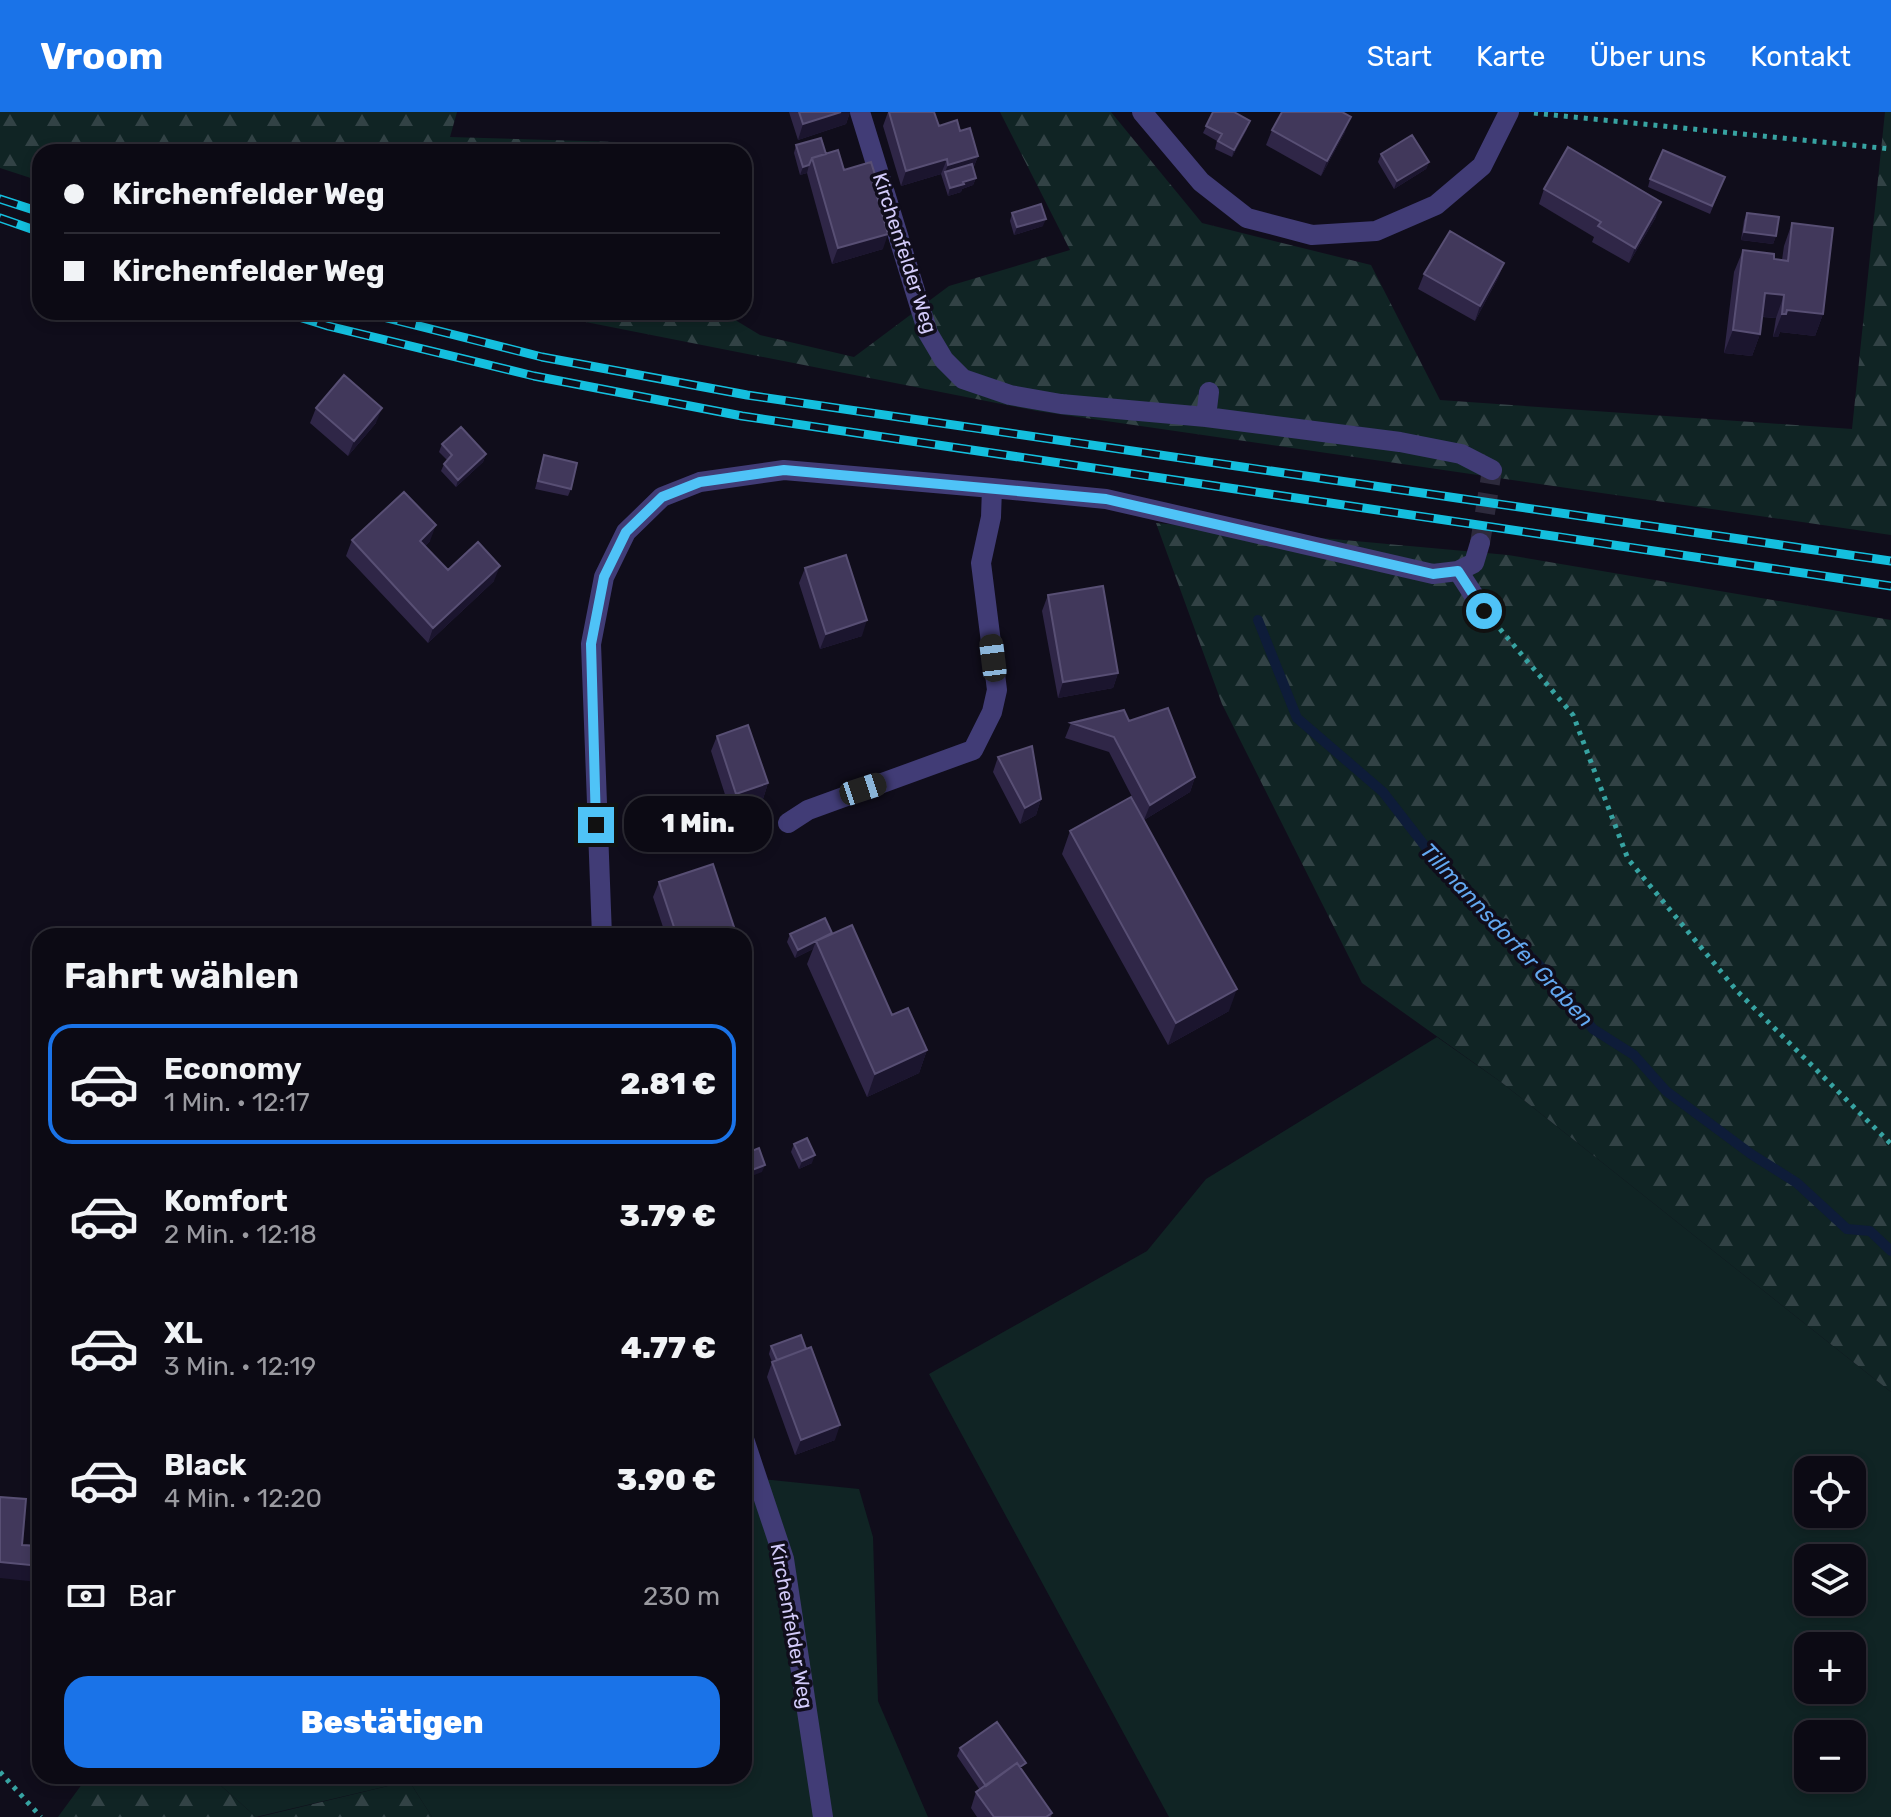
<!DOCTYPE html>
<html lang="de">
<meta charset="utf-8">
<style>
body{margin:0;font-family:Rubik,sans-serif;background:#15131d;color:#f1f3f6;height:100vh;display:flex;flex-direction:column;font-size:30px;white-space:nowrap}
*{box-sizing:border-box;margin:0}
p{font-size:26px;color:#9a9aa0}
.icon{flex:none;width:44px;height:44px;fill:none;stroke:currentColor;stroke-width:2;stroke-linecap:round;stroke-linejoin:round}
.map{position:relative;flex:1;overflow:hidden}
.panel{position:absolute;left:32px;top:816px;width:720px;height:856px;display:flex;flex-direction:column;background:#0c0a14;border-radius:24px;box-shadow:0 4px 12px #0003,0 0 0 2px #2c2b34}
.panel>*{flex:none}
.hud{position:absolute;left:32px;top:32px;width:720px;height:176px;border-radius:24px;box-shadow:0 4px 12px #0003,0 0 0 2px #2c2b34;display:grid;align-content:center;height:176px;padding:0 32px;background:#0c0a14}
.controls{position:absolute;left:1794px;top:1344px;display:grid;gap:16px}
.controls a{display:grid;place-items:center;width:72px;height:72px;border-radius:16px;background:#0c0a14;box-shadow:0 4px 12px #0003,0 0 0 2px #2c2b34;font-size:40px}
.end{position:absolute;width:36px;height:36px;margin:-18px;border:10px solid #4fc3f7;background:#111;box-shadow:0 0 0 4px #111}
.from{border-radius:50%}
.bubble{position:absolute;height:56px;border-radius:24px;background:#0c0a14;box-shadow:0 4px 12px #0003,0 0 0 2px #2c2b34;font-size:26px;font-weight:800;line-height:56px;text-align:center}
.car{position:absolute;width:24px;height:48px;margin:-24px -12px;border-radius:10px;box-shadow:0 0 6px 2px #0007;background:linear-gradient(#222 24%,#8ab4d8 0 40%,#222 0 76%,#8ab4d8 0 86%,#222 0)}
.hud b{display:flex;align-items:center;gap:28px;height:76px;font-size:30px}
.hud b+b{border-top:2px solid #2c2b34}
.hud i{width:20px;height:20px;background:#f1f3f6}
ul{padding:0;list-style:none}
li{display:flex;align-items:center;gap:24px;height:120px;margin:0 16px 12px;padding:0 16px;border:4px solid transparent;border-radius:24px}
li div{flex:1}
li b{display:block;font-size:30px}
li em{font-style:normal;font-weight:800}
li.current{border-color:#1a73e8}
li>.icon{width:72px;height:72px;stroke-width:1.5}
h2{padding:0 32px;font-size:36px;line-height:96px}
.pay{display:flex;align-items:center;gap:20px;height:88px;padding:0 32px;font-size:30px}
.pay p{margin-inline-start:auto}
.primary-button{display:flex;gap:16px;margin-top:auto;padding:16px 32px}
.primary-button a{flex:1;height:92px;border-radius:24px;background:#1a73e8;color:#fff;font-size:32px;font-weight:800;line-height:92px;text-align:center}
header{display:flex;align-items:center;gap:48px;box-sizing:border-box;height:112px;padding:0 40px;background:#1a73e8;color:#fff}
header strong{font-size:38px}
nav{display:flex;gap:44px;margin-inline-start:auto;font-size:28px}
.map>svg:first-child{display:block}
</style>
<header>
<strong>Vroom</strong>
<nav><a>Start</a><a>Karte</a><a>Über uns</a><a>Kontakt</a></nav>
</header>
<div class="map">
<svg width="1891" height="1705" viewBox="0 0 1891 1705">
<defs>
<pattern id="forest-firs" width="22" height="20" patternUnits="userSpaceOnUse" patternTransform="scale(2)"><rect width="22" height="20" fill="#102424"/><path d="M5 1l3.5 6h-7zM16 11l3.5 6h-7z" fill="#324245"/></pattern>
</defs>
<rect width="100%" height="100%" fill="#100d1b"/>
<path fill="#102424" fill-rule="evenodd" d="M1437 925 1501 970 1891 1280V1705H1169L929 1262 1147 1139 1206 1067ZM1808 1358H1852V1402H1808ZM1808 1446H1852V1490H1808ZM1808 1534H1852V1578H1808ZM1808 1622H1852V1666H1808Z
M744 1365 859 1377 873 1425 878 1589 928 1705H432L409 1669 256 1705 210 1664H744Z"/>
<path fill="url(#forest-firs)" d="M0 0H457L450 25 684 32 685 40H40V69L0 56Z
M1000 0H1111L1202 111 1371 153 1440 288 1852 317 1885 0H1891V423L1037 299 535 200H722L760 223 854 245 949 174 1070 138Z
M1156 411 1508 443 1891 508V1280L1501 970 1362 871 1222 592Z
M88 1664H210L256 1705H58Z
M409 1669 432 1705H259Z"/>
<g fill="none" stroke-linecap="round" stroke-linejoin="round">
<path stroke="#0e1c39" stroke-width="10" d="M1258 508 1297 606 1383 680 1445 760 1540 854 1593 917 1634 943 1666 979 1751 1042 1797 1071 1847 1117 1870 1119 1891 1139"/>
<path stroke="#2d2a3c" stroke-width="20" stroke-dasharray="20 10" stroke-linecap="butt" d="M1480 431 1492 358"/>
<path stroke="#37a3a2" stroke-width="5" stroke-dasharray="4 6" stroke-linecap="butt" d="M1534 1 1891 37
M1500 517 1573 603 1628 747 1737 879 1891 1032
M0 1660 41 1705"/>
<path stroke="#413c76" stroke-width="20" d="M860 0 928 221 944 248 963 267 1010 283 1061 292 1206 305 1400 330 1461 342 1492 358
M1142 0 1201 70 1247 106 1312 123 1376 119 1436 93 1482 54 1509 0
M1206 305 1209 280
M1458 459 1484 499
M788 711 808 698 973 638 992 600 997 578 981 451 991 405 992 376
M602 824 591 532 604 465 626 420 662 385 700 370 784 358 992 376 1106 387 1433 462 1458 459 1474 451 1480 431
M744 1327 784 1447 823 1705"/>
<g stroke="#14bfde" stroke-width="9">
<path id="rail" d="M0 87 40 100
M0 106 40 120
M283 200 328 214 534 264 742 304 1891 474
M363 200 542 245 747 283 1891 449"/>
</g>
<use href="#rail" stroke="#100d1b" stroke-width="6" stroke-dasharray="18" stroke-linecap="butt"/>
</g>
<path fill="#2f2647" d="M789 0H850L846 12 798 28Z
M888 0H934L939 14 960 19 978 44 973 57 976 66 973 73 962 77 961 80 948 84 941 62 901 74 883 14Z
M1213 0H1235L1247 17 1232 45 1215 37 1217 29 1203 21Z
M1272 18 1345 20 1321 64 1266 33Z
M796 33 826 42 844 58 876 66 874 72 883 137 832 152 807 61 800 63 794 41Z
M1381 42 1429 50 1426 57 1394 77 1378 50Z
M1725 65 1710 102 1648 75 1650 67Z
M1544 77 1656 105 1629 151 1592 130 1594 125 1539 92Z
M1012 101 1043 114 1014 123 1010 109Z
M1747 101 1776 124 1773 132 1741 128 1744 108Z
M1792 111 1823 202 1815 224 1780 220 1778 225H1773L1776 206 1762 205 1760 222 1752 244 1724 241 1734 160 1743 138 1774 147 1782 148 1784 134Z
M1504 151 1498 166 1475 209 1418 177 1424 162Z
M316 296 376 311 348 344 310 311Z
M442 332 486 342 483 350 456 375 441 359 444 352 447 348 439 340Z
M544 343 571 377 568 384 535 377Z
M352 428 430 429 425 434 448 458 494 469 428 531 346 444Z
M805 456 862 524 820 537 799 471Z
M1048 483 1118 561 1113 576 1058 586 1042 499Z
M1129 609 1195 665 1190 680 1144 708 1109 640 1065 626 1071 611Z
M717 624 768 671 763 687 730 698 711 639Z
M998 645 1041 687 1036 703 1020 712 993 660Z
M1070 719 1229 899 1168 933 1062 742Z
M659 770 737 824H666L653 785Z
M832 821 892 903 927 938 919 961 867 985 807 852 813 837 795 846 787 830 790 822Z
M794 1032 812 1051 799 1057 791 1040Z
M771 1234 835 1328 795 1343 767 1265 772 1250 769 1242Z
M960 1636 1023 1659 1052 1701 1051 1705H977L971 1696 976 1680 980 1678 957 1644Z"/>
<path fill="#1b152e" d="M841 0H850L846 12 798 28 803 12Z
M1351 5 1345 20 1321 64 1327 49Z
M1250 9 1247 17 1232 45 1234 38Z
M978 44 972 59 945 60 948 53Z
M947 47 941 62 901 74 906 59Z
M1429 50 1426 57 1394 77 1397 69Z
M809 53 807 61 800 63 803 55Z
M976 66 973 73 962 77 961 80 948 84 950 76 963 70Z
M1661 90 1656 105 1629 151 1635 136Z
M1046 107 1043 114 1014 123 1017 115Z
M1744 120 1776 124 1773 132 1741 128Z
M888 122 883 137 832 152 838 136Z
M1504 151 1498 166 1475 209 1480 194Z
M1765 181 1784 183 1776 206 1757 204Z
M1787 198 1823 202 1815 224 1780 220 1778 225H1773L1782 202Z
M1733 218 1760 222 1752 244 1724 241Z
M382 296 376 311 348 344 354 329Z
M486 342 483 350 456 375 458 368Z
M436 413 430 429 414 444 420 429Z
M500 454 494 469 428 531 433 516Z
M867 508 862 524 820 537 826 522Z
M1118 561 1113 576 1058 586 1063 570Z
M1195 665 1190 680 1144 708 1150 693Z
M768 671 763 687 730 698 736 682Z
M1041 687 1036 703 1020 712 1025 696Z
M832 821 816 829 813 837 795 846 798 838Z
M1237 877 1229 899 1168 933 1176 911Z
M927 938 919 961 867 985 875 962Z
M815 1043 812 1051 799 1057 802 1049Z
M765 1053 762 1060 744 1067V1061Z
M840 1313 835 1328 795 1343 801 1328Z
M0 1450 40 1454V1464L38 1470 0 1466Z"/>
<path fill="#41385b" stroke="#584f74" stroke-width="2" d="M799 0H841L803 12Z
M889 0H934L939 14 957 8 960 19 970 16 978 44 948 53 947 47 906 59Z
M1213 0H1234L1250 9 1234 38 1218 29 1222 22 1206 14Z
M1282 0H1342L1351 5 1327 49 1272 18Z
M1412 23 1429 50 1397 69 1381 42Z
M821 26 826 42 812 46 809 53 803 55 796 33Z
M1568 35 1661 90 1635 136 1598 114 1601 110 1544 77Z
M838 38 844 58 871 50 876 66 872 67 888 122 838 136 812 46Z
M1663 38 1725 65 1712 94 1650 67Z
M972 52 976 66 963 70 964 72 950 76 945 60Z
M1041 92 1046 107 1017 115 1012 101Z
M1747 101 1779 105 1776 124 1744 120Z
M1792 111 1833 116 1823 202 1787 198 1786 202H1782L1784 183 1765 181 1760 222 1733 218 1743 138 1774 142V147L1788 149Z
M1450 119 1504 151 1480 194 1424 162Z
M344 263 382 296 354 329 316 296Z
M461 315 486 342 458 368 444 352 452 343 442 332Z
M544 343 577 351 571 377 538 369Z
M404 380 436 413 420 429 448 458 478 430 500 454 433 516 352 428Z
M846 443 867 508 826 522 805 456Z
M1103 474 1118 561 1063 570 1048 483Z
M1168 596 1195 665 1150 693 1114 625 1071 611 1124 598 1129 609Z
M748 613 768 671 736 682 717 624Z
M1032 634 1041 687 1025 696 998 645Z
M1131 685 1237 877 1176 911 1070 719Z
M713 752 737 824H677L659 770Z
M825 806 832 821 798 838 790 822Z
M852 813 892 903 908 896 927 938 875 962 816 829Z
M807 1026 815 1043 802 1049 794 1032Z
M744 1034 747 1041 759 1036 765 1053 744 1061Z
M801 1223 806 1237 777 1248 771 1234Z
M811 1235 840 1313 801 1328 772 1250Z
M0 1385 26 1387 22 1433 40 1434V1454L0 1450Z
M997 1610 1026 1651 1020 1655 1017 1651 986 1674 960 1636Z
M1017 1651 1052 1701 1046 1705H994L976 1680Z"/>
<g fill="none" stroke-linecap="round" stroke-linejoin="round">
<path stroke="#4fc3f7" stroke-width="10" d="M596 713 591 532 604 465 626 420 662 385 700 370 784 358 1106 387 1433 462 1458 459 1484 499"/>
</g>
<g text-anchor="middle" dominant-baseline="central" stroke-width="7" stroke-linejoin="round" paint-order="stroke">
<g font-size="20" fill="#d3cbfa" stroke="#100d1b">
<text transform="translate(905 141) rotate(72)">Kirchenfelder Weg</text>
<text transform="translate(792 1514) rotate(80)">Kirchenfelder Weg</text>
</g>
<g font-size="22" font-style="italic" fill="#63a8f1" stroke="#100d1b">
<text transform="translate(1507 823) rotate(47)">Tillmannsdorfer Graben</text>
</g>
</g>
</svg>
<div class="controls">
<a><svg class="icon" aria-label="locate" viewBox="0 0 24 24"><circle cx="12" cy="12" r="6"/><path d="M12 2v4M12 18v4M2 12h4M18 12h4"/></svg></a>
<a><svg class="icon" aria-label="layers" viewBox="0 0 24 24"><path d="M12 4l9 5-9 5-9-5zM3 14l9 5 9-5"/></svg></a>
<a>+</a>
<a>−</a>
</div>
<i class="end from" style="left:1484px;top:499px"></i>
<i class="end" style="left:596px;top:713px"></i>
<div class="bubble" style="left:624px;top:684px;width:148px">1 Min.</div>
<i class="car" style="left:993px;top:546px;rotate:353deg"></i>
<i class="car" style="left:863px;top:677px;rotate:72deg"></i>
<div class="hud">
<b><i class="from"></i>Kirchenfelder Weg</b>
<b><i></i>Kirchenfelder Weg</b>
</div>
<section class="panel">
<h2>Fahrt wählen</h2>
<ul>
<li class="current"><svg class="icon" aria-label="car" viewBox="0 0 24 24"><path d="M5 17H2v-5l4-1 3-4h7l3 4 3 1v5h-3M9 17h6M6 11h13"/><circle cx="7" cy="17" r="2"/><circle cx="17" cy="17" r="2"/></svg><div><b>Economy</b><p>1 Min. · 12:17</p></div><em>2.81 €</em></li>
<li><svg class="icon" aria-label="car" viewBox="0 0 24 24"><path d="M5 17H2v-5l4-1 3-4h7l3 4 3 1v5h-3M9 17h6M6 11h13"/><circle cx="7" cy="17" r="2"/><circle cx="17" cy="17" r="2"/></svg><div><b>Komfort</b><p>2 Min. · 12:18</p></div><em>3.79 €</em></li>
<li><svg class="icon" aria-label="car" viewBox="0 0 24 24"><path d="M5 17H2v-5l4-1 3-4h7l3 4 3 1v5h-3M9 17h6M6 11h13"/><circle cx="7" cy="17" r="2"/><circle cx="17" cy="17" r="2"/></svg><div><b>XL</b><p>3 Min. · 12:19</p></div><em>4.77 €</em></li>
<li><svg class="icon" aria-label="car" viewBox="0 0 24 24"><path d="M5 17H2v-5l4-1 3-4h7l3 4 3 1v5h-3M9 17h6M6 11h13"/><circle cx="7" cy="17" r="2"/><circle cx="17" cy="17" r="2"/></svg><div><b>Black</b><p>4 Min. · 12:20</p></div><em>3.90 €</em></li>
</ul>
<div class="pay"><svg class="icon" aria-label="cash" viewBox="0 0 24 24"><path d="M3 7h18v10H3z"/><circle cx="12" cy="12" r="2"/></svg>Bar<p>230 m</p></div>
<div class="primary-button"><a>Bestätigen</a></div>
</section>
</div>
